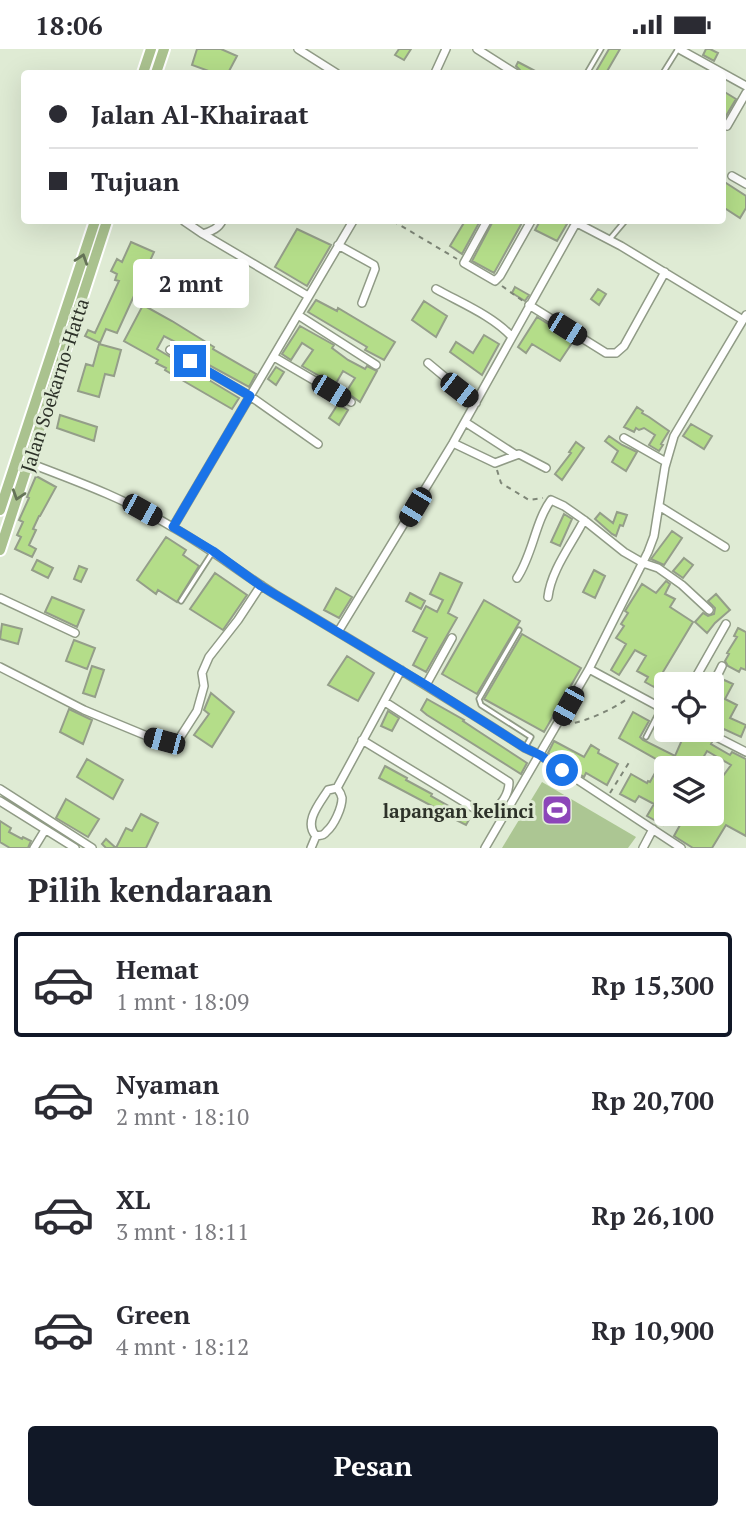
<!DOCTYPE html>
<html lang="id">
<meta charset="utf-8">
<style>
body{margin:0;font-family:"PT Serif",serif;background:#f7f7f7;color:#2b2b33;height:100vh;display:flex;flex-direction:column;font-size:26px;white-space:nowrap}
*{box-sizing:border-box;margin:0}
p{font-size:23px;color:#7c7c81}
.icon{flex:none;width:38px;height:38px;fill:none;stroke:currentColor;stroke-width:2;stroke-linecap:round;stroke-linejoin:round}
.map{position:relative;height:799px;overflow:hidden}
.panel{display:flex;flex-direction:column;background:#fff;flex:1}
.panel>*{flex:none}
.top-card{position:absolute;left:21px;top:21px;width:705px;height:154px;border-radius:7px;box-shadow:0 7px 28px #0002;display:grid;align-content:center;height:154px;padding:0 28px;background:#fff}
.tools{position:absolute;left:654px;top:623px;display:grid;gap:14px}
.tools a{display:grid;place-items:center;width:70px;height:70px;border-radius:7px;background:#fff;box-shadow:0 7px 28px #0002;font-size:35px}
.end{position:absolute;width:32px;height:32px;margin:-16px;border:9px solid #1a73e8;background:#fff;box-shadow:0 0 0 4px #fff}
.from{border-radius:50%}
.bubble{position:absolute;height:49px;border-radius:7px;background:#fff;box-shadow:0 7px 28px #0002;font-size:23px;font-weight:700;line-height:49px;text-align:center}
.car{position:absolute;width:21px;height:42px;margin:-21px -10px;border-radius:9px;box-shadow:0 0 5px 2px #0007;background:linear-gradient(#222 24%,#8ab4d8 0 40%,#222 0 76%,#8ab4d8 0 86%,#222 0)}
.top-card b{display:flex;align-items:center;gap:24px;height:66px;font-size:26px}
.top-card b+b{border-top:2px solid #e1e1e2}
.top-card i{width:18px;height:18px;background:#2b2b33}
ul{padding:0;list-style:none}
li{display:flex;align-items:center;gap:21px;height:105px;margin:0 14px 10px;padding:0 14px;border:4px solid transparent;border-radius:7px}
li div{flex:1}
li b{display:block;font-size:26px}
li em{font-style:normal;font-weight:700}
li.selected{border-color:#111827}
li>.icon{width:63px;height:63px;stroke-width:1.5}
h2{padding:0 28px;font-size:32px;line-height:84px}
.cta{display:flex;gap:14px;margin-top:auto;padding:14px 28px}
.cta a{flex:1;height:80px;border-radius:7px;background:#111827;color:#fff;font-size:28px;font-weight:700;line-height:80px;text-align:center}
.status{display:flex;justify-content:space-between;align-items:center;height:49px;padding:0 35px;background:#fff;direction:ltr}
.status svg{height:19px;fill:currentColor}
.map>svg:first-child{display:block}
</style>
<div class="status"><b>18:06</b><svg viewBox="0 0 49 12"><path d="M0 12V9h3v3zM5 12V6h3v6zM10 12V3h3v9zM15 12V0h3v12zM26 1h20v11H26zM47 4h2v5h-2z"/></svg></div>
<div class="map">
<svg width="746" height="799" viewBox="0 0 746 799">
<rect width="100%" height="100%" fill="#dfebd4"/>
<path fill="#acc693" d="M542 733 636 788 628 799H502Z"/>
<path fill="#b4dd89" stroke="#949e89" stroke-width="2" d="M197 0H221L237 7 228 24H214L192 16Z
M399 0H411L404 11 395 6Z
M609 0H620L606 24H595Z
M706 0H710L718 4 714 12 703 6Z
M518 13 539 24H521L520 21 516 17Z
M723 42 736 50 723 72Z
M723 132 746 147V159L740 169 723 158Z
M465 172H480L462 205 450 197Z
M493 172H523L494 224 472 212Z
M540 172H560L567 175 557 192 535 181Z
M297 180 331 196 307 237 275 218Z
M131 193 154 203 117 284 106 280 100 294 85 287 88 281 95 284 119 232 115 231 117 225 111 222 117 210 122 213Z
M515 238 529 246 525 252 512 244Z
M598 240 606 245 599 256 591 250Z
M316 251 337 262 338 259 395 293 384 311 365 301 367 298 308 263Z
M424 252 447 267 436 288 412 271Z
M143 256 172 272 214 298 213 300 256 325 249 338 207 315 208 313 178 297 179 295 164 287 157 300 239 349 232 360 175 327 165 321 166 319 156 314 158 311 124 292Z
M537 268 574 291 560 312 532 295 526 304 518 298Z
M300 277 334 296 332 299 348 311 365 320 367 317 377 322 360 353 346 343 355 329 343 322 335 336 302 317 313 301 302 294 291 311 282 305Z
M484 286 499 295 482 326 450 303 456 293 473 304Z
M99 295 121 301 114 327 105 325 99 348 78 342 86 315 93 317Z
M276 318 284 323 276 336 268 330Z
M338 355 348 361 339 376 329 369Z
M637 358 643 362 642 364 649 368 669 382 661 395 663 396 659 402 649 396 655 386 644 379 639 381 636 379 634 383 624 378Z
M60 366 97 378 94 392 57 379Z
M691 375 712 387 704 400 683 387Z
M609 387 622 396 637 403 626 422 612 413 618 402 605 392Z
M576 393 584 399 562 431 555 425 571 404 569 403Z
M36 427 56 438 40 467H39L33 480 36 481 29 496 36 500 32 508 15 500 21 488 17 486 23 473 19 471 29 449 27 448Z
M617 463 627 466 623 477 620 476 616 487 612 485 595 470 600 464 613 474Z
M564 465 572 470 560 497 551 493Z
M672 482 682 489 664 516 651 510Z
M166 488 186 501 183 506 199 517 177 553 158 541 156 545 137 531Z
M684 509 693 516 683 529 673 522Z
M37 511 53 519 48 529 32 521Z
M79 517 87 520 81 533 74 530Z
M594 521 605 527 595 549 583 543Z
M215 524 247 546 223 581 190 560Z
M440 524 462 534 448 564 457 569 426 623 413 616 427 589 413 582 426 557 437 563 443 551 430 545Z
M666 532 670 535 665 545 675 550 670 558 693 573 654 638 645 633 648 628 637 622 646 607 635 601 619 626 611 621 626 595 616 589 624 577 621 575 628 564 625 562 642 535 656 544Z
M336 539 352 548 339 569 324 561Z
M410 544 425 552 421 560 406 552Z
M716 545 730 561 715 574 707 584 695 573 703 564 708 567 714 565 715 559 708 552Z
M52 548 84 561 77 578 45 563Z
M484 551 520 572 477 645 442 625Z
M2 575 22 580 18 595 0 590Z
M738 579 746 583V621L741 619 739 623 728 617 725 612 729 605 727 604 737 588 734 587Z
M522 585 581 619 544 683 484 650Z
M74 591 95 599 87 620 66 612Z
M347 607 374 624 358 652 328 636Z
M92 617 104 621 95 648 83 644Z
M722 630 733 635 725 650 737 656 730 669 746 676 741 688 724 680 722 684 712 679 721 662 712 657V647Z
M211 644 234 663 212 698 194 686 209 665 204 661Z
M427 650 464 671 463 672 478 682 527 714 521 725 427 666 421 661Z
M69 660 92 671 83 695 60 683Z
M388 662 399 669 392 682 381 677Z
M633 663 649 672 640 688 643 691 675 707 682 691 657 677 663 667 667 668V681H685L701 689 702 687 712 693 711 695 730 706 732 703 746 710V787L726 776 712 799H693L674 787 686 765H701L712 771V721L723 727 731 716 707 702 700 714 709 719H667V769L663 776 647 767 654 755 639 747 635 753 620 745 631 725 647 734 648 732 650 733 661 713 619 689Z
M554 692 584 708 591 696 599 701 598 704 618 715 607 736 586 724 584 728 548 704Z
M87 710 123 731 113 750 77 728Z
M385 717 407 729 406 731 432 745 431 747 470 769 466 776 450 768 451 767 379 729Z
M66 750 99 770 88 788 56 769Z
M141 765 158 774 146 799H106L102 795 106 790 116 799 126 779 132 782Z
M0 772 11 779 9 783 22 790 23 788 31 792 28 799H10L0 793Z"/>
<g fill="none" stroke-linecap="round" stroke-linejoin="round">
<g stroke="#909b86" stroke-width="7">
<path id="service" d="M587 24 601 0
M663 24 678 0
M609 191 625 172
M181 552 212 504
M519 581 479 650 481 656 531 688 526 697
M646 688 661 659"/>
</g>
<g stroke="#909b86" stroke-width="10">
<path id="minor" d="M298 0 336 24
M477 0 515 24
M679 0 746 37
M435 24 446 0
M727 77 746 44
M732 127 746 135
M184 172 203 185 308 247
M487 172 464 214 495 232 500 227 531 172
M573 172 621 197 743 271
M203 185C211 182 218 180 222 172
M338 196 374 216 375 220 362 254
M436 240C461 254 493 267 512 288
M529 256 606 304H616L624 297 665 223
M298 266 376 316
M170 301 250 347 318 395
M274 308 351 353
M428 314 476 354
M465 373 516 406
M624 389 666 413
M453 394 495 414 519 405 546 419
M29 414C79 433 128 451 174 479 210 499 242 525 276 546 360 596 443 646 525 699L540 706 681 799
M659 457 725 498
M173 478 353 172
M517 529C533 505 535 473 551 451L564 457 584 471 624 503 643 514 658 519 682 536 709 561
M548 548C551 521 572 495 584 471
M0 549 75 584
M338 583 453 394 576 174
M0 618 84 661 147 687 174 693 179 690 197 662 204 637 202 624 209 608 238 571 261 536
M589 620 667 662
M697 627C713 635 714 634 722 617
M692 635 726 575
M426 636 452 589
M703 681 746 703
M362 691 482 764H492C501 755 509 746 509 733L385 653
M0 740 92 799
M0 752 75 799
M316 787C303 773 320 754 328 741L337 739
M34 799 45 781
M311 799 316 787C322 786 323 787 327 782 334 776 342 759 342 749 341 744 340 743 337 739L401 621
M485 799 589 620 648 503 654 487 665 418 674 387 746 266
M643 799 653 780"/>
</g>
<g stroke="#fff" stroke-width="14">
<path id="primary" d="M143 24 151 0
M156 24 164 0
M0 461 95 172
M0 501 107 172"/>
</g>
<path stroke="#7e8677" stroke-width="2" stroke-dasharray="5 5" stroke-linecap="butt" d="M393 172 457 210
M502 237 523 252
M497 421 501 434 529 451 543 449
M565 675C582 675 613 660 627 650
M610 744 630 712"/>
<use href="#service" stroke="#fff" stroke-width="3.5"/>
<use href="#minor" stroke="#fff" stroke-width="7"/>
<use href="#primary" stroke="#aac28f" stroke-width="10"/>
</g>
<defs><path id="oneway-chevron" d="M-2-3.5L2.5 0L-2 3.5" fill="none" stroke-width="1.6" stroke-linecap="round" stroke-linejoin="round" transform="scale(1.75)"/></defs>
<g stroke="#657357">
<use href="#oneway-chevron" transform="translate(82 210) rotate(-72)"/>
<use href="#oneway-chevron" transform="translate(18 446) rotate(108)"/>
</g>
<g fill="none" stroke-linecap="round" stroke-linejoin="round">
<path stroke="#1a73e8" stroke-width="9" d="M190 312 250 347 173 478 213 502 261 537 426 636 525 699 540 706 562 721"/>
</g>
<defs>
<g id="stadium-square" transform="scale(1.575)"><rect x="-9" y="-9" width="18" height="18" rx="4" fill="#8c46b9" stroke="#dfebd4"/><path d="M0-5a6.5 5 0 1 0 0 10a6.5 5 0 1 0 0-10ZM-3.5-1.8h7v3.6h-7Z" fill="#fff"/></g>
</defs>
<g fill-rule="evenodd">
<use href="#stadium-square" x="557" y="761"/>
</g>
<g text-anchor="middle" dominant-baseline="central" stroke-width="6" stroke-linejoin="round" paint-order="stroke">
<g font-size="19" fill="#2d3229" stroke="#dfebd4">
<text transform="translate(54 336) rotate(-72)">Jalan Soekarno-Hatta</text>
</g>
<g font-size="19" font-weight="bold" fill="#2d3229" stroke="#dfebd4" text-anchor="end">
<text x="534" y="761">lapangan kelinci</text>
</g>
</g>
</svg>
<div class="tools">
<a><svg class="icon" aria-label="locate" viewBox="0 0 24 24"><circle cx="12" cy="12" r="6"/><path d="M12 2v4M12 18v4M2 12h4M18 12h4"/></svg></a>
<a><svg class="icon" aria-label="layers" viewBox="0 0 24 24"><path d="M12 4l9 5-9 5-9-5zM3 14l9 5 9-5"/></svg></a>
</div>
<i class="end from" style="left:562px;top:721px"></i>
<i class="end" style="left:190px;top:312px"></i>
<div class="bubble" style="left:133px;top:210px;width:116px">2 mnt</div>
<i class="car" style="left:567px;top:280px;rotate:122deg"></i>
<i class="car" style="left:459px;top:341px;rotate:128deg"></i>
<i class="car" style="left:331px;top:342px;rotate:121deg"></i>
<i class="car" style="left:415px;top:458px;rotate:211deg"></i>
<i class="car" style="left:142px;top:461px;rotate:119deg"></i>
<i class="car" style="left:568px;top:657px;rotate:209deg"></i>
<i class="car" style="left:164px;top:692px;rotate:285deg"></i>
<div class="top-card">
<b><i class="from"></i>Jalan Al-Khairaat</b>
<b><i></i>Tujuan</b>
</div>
</div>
<section class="panel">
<h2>Pilih kendaraan</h2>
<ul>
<li class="selected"><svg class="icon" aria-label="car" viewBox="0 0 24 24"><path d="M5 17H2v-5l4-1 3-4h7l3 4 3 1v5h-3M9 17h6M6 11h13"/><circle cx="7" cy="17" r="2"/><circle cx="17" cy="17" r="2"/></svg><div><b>Hemat</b><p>1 mnt · 18:09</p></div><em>Rp 15,300</em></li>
<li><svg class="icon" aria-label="car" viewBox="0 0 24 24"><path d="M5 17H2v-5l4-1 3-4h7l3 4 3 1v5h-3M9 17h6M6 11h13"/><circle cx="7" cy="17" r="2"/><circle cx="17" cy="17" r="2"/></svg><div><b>Nyaman</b><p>2 mnt · 18:10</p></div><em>Rp 20,700</em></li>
<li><svg class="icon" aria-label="car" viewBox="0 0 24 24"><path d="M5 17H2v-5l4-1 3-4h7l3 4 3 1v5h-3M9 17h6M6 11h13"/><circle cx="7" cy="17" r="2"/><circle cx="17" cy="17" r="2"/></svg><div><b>XL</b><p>3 mnt · 18:11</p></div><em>Rp 26,100</em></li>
<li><svg class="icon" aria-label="car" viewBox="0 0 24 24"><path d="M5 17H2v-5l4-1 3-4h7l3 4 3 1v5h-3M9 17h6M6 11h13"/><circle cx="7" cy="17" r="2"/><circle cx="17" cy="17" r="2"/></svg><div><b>Green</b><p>4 mnt · 18:12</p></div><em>Rp 10,900</em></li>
</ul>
<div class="cta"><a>Pesan</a></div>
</section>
